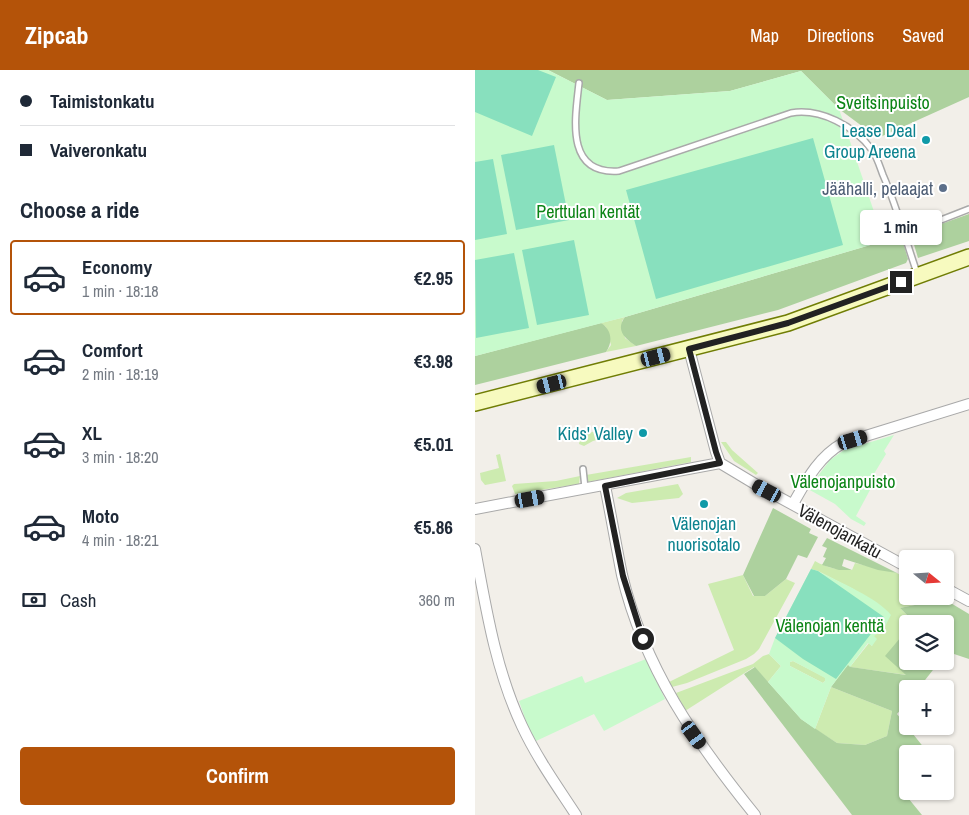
<!DOCTYPE html>
<meta charset="utf-8">
<style>
body{margin:0;font-family:"Archivo Narrow",sans-serif;background:#f6f6f7;color:#1f2937;height:100vh;display:flex;flex-direction:column;font-size:19px;white-space:nowrap}
*{box-sizing:border-box;margin:0}
p{font-size:16px;color:#747a83}
.icon{flex:none;width:28px;height:28px;fill:none;stroke:currentColor;stroke-width:2;stroke-linecap:round;stroke-linejoin:round}
.map{position:relative;flex:1;overflow:hidden}
.details{display:flex;flex-direction:column;background:#fff;width:475px}
.details>*{flex:none}
.hud{display:grid;align-content:center;height:110px;padding:0 20px;background:#fff}
.needle{width:32px;rotate:108deg}
.fabs{position:absolute;left:424px;top:480px;display:grid;gap:10px}
.fabs a{display:grid;place-items:center;width:55px;height:55px;border-radius:5px;background:#fff;box-shadow:0 1px 4px #0004;font-size:25px}
.end{position:absolute;width:22px;height:22px;margin:-11px;border:6px solid #222;background:#fff;box-shadow:0 0 0 2px #fff}
.from{border-radius:50%}
.bubble{position:absolute;height:35px;border-radius:5px;background:#fff;box-shadow:0 1px 4px #0004;font-size:16px;font-weight:800;line-height:35px;text-align:center}
.car{position:absolute;width:15px;height:30px;margin:-15px -8px;border-radius:6px;box-shadow:0 0 4px 1px #0007;background:linear-gradient(#222 24%,#8ab4d8 0 40%,#222 0 76%,#8ab4d8 0 86%,#222 0)}
.hud b{display:flex;align-items:center;gap:18px;height:48px;font-size:19px}
.hud b+b{border-top:1px solid #e0e1e3}
.hud i{width:12px;height:12px;background:#1f2937}
ul{padding:0;list-style:none}
li{display:flex;align-items:center;gap:15px;height:75px;margin:0 10px 8px;padding:0 10px;border:2px solid transparent;border-radius:5px}
li div{flex:1}
li b{display:block;font-size:19px}
li em{font-style:normal;font-weight:800}
li.on{border-color:#b45309}
li>.icon{width:45px;height:45px;stroke-width:1.5}
h2{padding:0 20px;font-size:22px;line-height:60px}
.pay{display:flex;align-items:center;gap:12px;height:55px;padding:0 20px;font-size:19px}
.pay p{margin-inline-start:auto}
.button{display:flex;gap:10px;margin-top:auto;padding:10px 20px}
.button a{flex:1;height:58px;border-radius:5px;background:#b45309;color:#fff;font-size:20px;font-weight:800;line-height:58px;text-align:center}
header{display:flex;align-items:center;gap:30px;box-sizing:border-box;height:70px;padding:0 25px;background:#b45309;color:#fff}
header strong{font-size:24px}
nav{display:flex;gap:28px;margin-inline-start:auto;font-size:18px}
main{display:flex;flex:1;min-height:0}
.map>svg:first-child{display:block}
</style>
<header>
<strong>Zipcab</strong>
<nav><a>Map</a><a>Directions</a><a>Saved</a></nav>
</header>
<main>
<section class="details">
<div class="hud">
<b><i class="from"></i>Taimistonkatu</b>
<b><i></i>Vaiveronkatu</b>
</div>
<h2>Choose a ride</h2>
<ul>
<li class="on"><svg class="icon" aria-label="car" viewBox="0 0 24 24"><path d="M5 17H2v-5l4-1 3-4h7l3 4 3 1v5h-3M9 17h6M6 11h13"/><circle cx="7" cy="17" r="2"/><circle cx="17" cy="17" r="2"/></svg><div><b>Economy</b><p>1 min · 18:18</p></div><em>€2.95</em></li>
<li><svg class="icon" aria-label="car" viewBox="0 0 24 24"><path d="M5 17H2v-5l4-1 3-4h7l3 4 3 1v5h-3M9 17h6M6 11h13"/><circle cx="7" cy="17" r="2"/><circle cx="17" cy="17" r="2"/></svg><div><b>Comfort</b><p>2 min · 18:19</p></div><em>€3.98</em></li>
<li><svg class="icon" aria-label="car" viewBox="0 0 24 24"><path d="M5 17H2v-5l4-1 3-4h7l3 4 3 1v5h-3M9 17h6M6 11h13"/><circle cx="7" cy="17" r="2"/><circle cx="17" cy="17" r="2"/></svg><div><b>XL</b><p>3 min · 18:20</p></div><em>€5.01</em></li>
<li><svg class="icon" aria-label="car" viewBox="0 0 24 24"><path d="M5 17H2v-5l4-1 3-4h7l3 4 3 1v5h-3M9 17h6M6 11h13"/><circle cx="7" cy="17" r="2"/><circle cx="17" cy="17" r="2"/></svg><div><b>Moto</b><p>4 min · 18:21</p></div><em>€5.86</em></li>
</ul>
<div class="pay"><svg class="icon" aria-label="cash" viewBox="0 0 24 24"><path d="M3 7h18v10H3z"/><circle cx="12" cy="12" r="2"/></svg>Cash<p>360 m</p></div>
<div class="button"><a>Confirm</a></div>
</section>
<div class="map">
<svg width="494" height="745" viewBox="0 0 494 745">
<rect width="100%" height="100%" fill="#f2efe9"/>
<path fill="#cdebb0" d="M150 247 147 251 150 268 161 276 131 282 136 275 131 257 126 253Z
M129 358 135 364 133 367 118 371 109 376 104 374 105 368C113 363 121 360 129 358Z
M246 372H251L257 380 283 403 281 405 259 391Z
M25 384 31 411 10 415 6 410 5 403 24 398 21 385Z
M216 387V392L113 412 111 405Z
M105 406 104 414 40 424 37 416 39 414 81 411Z
M203 414 208 424 204 428 157 433 142 428 151 423Z
M340 491C352 498 364 500 377 500L380 493 422 503 432 509V526H464L469 529 425 538 441 554H432V568L426 567 432 605 375 597 394 573 397 576 399 566 380 520 343 501 336 499Z
M268 505 278 526H290L311 509 320 513 284 579 279 584 271 589 212 613 197 617 194 612 259 580 233 514Z
M294 584 306 596 293 612 279 597 210 641 201 623 278 594 288 586Z
M318 591 351 608 350 611 348 613 315 596V592Z
M356 617 417 641 412 666 390 675 362 673 340 659Z"/>
<path fill="#add19e" d="M73 0H494V27L403 68 364 39 326 1 255 21 132 30Z
M494 144V171L443 188 437 168 441 163Z
M409 171 428 172 433 189 431 193 303 240 161 276C150 269 140 260 150 247Z
M126 253C137 260 138 272 131 282L0 315V286Z
M298 438 336 459 334 463 343 467 332 488 323 485 311 509 290 526H279L268 505Z
M352 468 422 503 403 500 369 489 367 496 377 500H364L347 495 351 488 348 487 352 478 347 476Z
M469 529 494 544V589L473 582 470 586V554H441L425 538Z
M426 567 432 568V591H465L443 619H432V632L422 644 454 684H432V720L429 723 447 745H377L269 604 280 597 326 649 362 673 390 675 412 666 417 641 356 617 373 594 376 597 431 605 410 586Z"/>
<path fill="#c8facc" fill-rule="evenodd" d="M0 0H73L132 30 255 21 326 1 364 39 409 171 150 247 0 286Z
M419 365 409 381 411 384 391 417 395 420 381 446 391 453 389 456 376 449 360 434 333 419 355 390 369 380Z
M336 499 343 501C362 511 403 528 416 545L408 560 399 566 402 569 397 576 393 573 375 597 373 595 356 617 340 659 326 649 293 612 306 596 294 584 300 568ZM318 591 350 608V611L348 613 315 596V592Z
M171 589 190 629 129 661 119 644 61 671 53 657 44 631 107 606 110 613Z"/>
<path fill="#88e0be" d="M0 0H63L81 7 57 66 0 42Z
M338 68 368 175 181 229 151 120Z
M79 75 94 150 41 160 26 85Z
M18 89 32 164 0 170V92Z
M99 170 114 245 62 255 47 180Z
M39 183 54 258 1 268 0 190Z
M336 499 343 501 409 547 361 609 328 589 300 568Z"/>
<g fill="none" stroke-linecap="round" stroke-linejoin="round">
<g stroke="#a9a9a9" stroke-width="8">
<path id="lane" d="M104 13C100 49 90 105 144 101L316 43C345 38 380 56 397 80 402 87 405 97 408 105 422 137 431 171 442 203
M430 164 494 139
M108 399 110 418"/>
</g>
<g stroke="#a9a9a9" stroke-width="12">
<path id="street" d="M214 279 241 382 245 393 280 414 432 497
M130 416C136 445 141 475 147 505 169 598 221 672 280 745
M318 434C331 411 343 387 368 373L494 334
M0 439 245 393
M0 479C11 539 21 601 47 656 62 688 82 716 101 745
M470 518 494 531"/>
</g>
<g stroke="#707d05" stroke-width="18">
<path id="secondary" d="M0 333 313 253 494 187"/>
</g>
<use href="#lane" stroke="#fff" stroke-width="5"/>
<use href="#street" stroke="#fff" stroke-width="10"/>
<use href="#secondary" stroke="#f7fabf" stroke-width="15"/>
</g>
<g fill="none" stroke-linecap="round" stroke-linejoin="round">
<path stroke="#222" stroke-width="6" d="M168 569 148 506 130 416 245 393 241 382 214 279 313 253 426 212"/>
</g>
<g fill="#0f9aa8" stroke="#fff" stroke-width="2">
<circle cx="451" cy="70" r="5"/>
<circle cx="168" cy="363" r="5"/>
<circle cx="229" cy="434" r="5"/>
</g>
<circle fill="#5c6f8a" stroke="#fff" stroke-width="2" cx="468" cy="118" r="5"/>
<g text-anchor="middle" dominant-baseline="central" stroke-width="4" stroke-linejoin="round" paint-order="stroke">
<g font-size="18" fill="#0c8416" stroke="#fff">
<text x="408" y="32">Sveitsinpuisto</text>
<text x="113" y="141">Perttulan kentät</text>
<text x="368" y="411">Välenojanpuisto</text>
<text x="355" y="555">Välenojan kenttä</text>
</g>
<g font-size="18" fill="#0d838f" stroke="#fff" text-anchor="end">
<text x="441" y="60">Lease Deal<tspan x="441" dy="21">Group Areena</tspan></text>
<text x="158" y="363">Kids' Valley</text>
<text x="229" y="453" text-anchor="middle">Välenojan<tspan x="229" dy="21">nuorisotalo</tspan></text>
</g>
<g font-size="18" fill="#4e5e75" stroke="#fff" text-anchor="end">
<text x="458" y="118">Jäähalli, pelaajat</text>
</g>
<g font-size="18" fill="#222" stroke="#fff">
<text transform="translate(365 461) rotate(29)">Välenojankatu</text>
</g>
</g>
</svg>
<div class="fabs">
<a><svg class="needle" viewBox="-14 -14 28 28"><path d="M0-13l5 13h-10z" fill="#e53935"/><path d="M0 13l5-13h-10z" fill="#747a83"/></svg></a>
<a><svg class="icon" aria-label="layers" viewBox="0 0 24 24"><path d="M12 4l9 5-9 5-9-5zM3 14l9 5 9-5"/></svg></a>
<a>+</a>
<a>−</a>
</div>
<i class="end from" style="left:168px;top:569px"></i>
<i class="end" style="left:426px;top:212px"></i>
<div class="bubble" style="left:385px;top:140px;width:82px">1 min</div>
<i class="car" style="left:181px;top:287px;rotate:76deg"></i>
<i class="car" style="left:77px;top:314px;rotate:256deg"></i>
<i class="car" style="left:378px;top:370px;rotate:73deg"></i>
<i class="car" style="left:292px;top:421px;rotate:298deg"></i>
<i class="car" style="left:55px;top:429px;rotate:80deg"></i>
<i class="car" style="left:219px;top:665px;rotate:144deg"></i>
</div>
</main>
